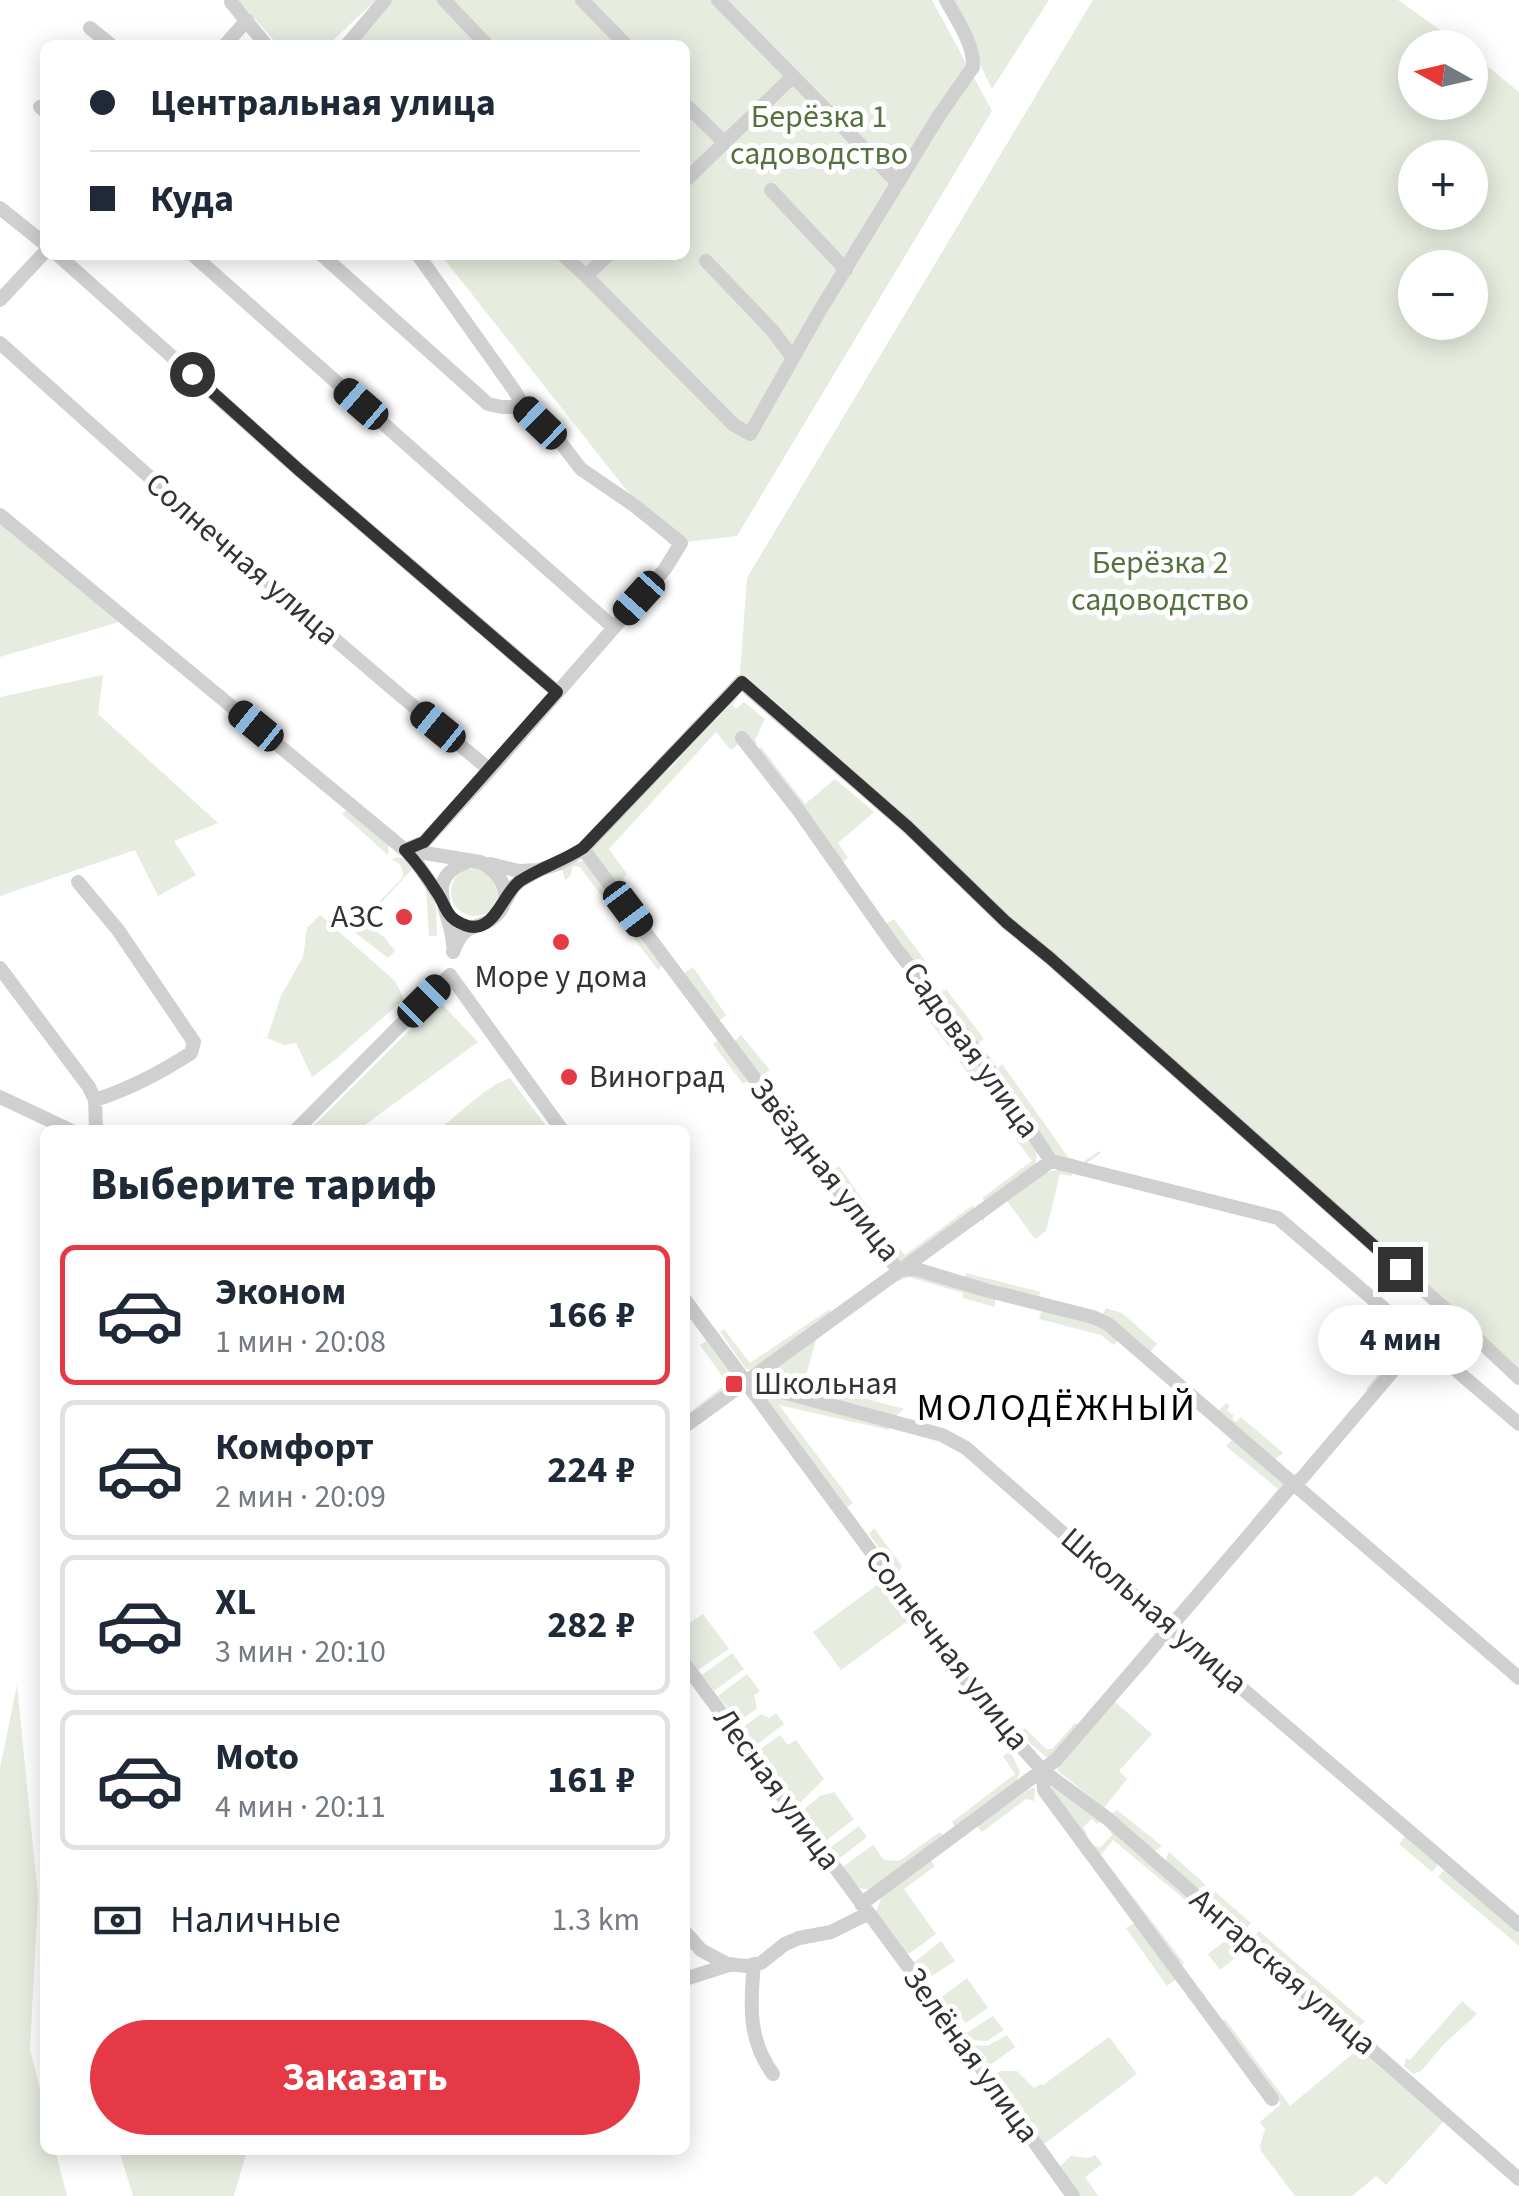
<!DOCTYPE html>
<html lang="ru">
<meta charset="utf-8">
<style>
body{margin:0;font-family:"Source Sans 3",sans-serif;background:#f6f6f7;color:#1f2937;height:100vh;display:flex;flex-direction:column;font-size:38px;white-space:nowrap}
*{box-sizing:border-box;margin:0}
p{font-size:32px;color:#747a83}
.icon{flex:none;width:55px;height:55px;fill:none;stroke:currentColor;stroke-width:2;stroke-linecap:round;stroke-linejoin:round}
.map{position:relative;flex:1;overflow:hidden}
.panel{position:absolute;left:40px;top:1125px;width:650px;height:1030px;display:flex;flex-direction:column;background:#fff;border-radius:15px;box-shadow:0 5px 25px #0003}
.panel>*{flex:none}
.guide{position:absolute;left:40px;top:40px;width:650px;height:220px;border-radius:15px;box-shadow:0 5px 25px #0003;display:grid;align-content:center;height:220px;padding:0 50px;background:#fff}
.needle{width:65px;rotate:278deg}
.fabs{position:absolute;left:1398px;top:30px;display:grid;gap:20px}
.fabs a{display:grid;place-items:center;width:90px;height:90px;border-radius:50%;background:#fff;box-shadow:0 5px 25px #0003;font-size:50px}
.end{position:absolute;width:45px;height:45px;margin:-22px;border:12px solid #333;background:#fff;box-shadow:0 0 0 5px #fff}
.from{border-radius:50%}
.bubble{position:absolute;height:70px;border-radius:35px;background:#fff;box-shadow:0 5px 25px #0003;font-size:32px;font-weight:700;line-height:70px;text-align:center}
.car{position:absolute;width:30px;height:60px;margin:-30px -15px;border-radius:12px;box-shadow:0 0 8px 2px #0007;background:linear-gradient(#222 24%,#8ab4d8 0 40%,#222 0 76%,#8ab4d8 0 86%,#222 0)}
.guide b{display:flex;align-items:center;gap:35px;height:95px;font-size:38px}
.guide b+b{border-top:2px solid #e0e1e3}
.guide i{width:25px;height:25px;background:#1f2937}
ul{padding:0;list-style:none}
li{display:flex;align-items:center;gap:30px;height:140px;margin:0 20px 15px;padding:0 30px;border:5px solid #e0e1e3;border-radius:15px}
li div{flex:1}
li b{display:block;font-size:38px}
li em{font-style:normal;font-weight:700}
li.on{border-color:#e63946}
li>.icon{width:90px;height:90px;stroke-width:1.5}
h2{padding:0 50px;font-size:45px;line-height:120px}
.pay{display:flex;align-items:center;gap:25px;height:110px;padding:0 50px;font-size:38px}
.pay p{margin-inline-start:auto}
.cta{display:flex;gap:20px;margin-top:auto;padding:20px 50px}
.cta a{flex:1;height:115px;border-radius:60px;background:#e63946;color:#fff;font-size:40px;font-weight:700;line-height:115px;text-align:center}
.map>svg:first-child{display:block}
</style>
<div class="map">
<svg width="1519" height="2196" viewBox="0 0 1519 2196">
<rect width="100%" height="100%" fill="#fff"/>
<path fill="#e6ecdf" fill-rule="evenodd" d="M238 0H376L328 45H278Z
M385 0H932L992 111 737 536 669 544 441 255H685V45H338Z
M949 0H1049L992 89Z
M1093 0H1398L1464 47 1415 48V102H1470V52L1519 92V1382L739 686 747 578ZM1415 158H1470V212H1415ZM1415 268H1470V322H1415Z
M0 517 123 618 116 623 0 657Z
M103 675 98 714 218 823 174 841 196 875 158 896 135 850 0 896V697Z
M739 697 732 705 736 709 744 702 765 719 755 740 757 743 753 745 741 742 731 750 716 732 609 849 627 874 623 878 636 895H629L596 859 592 850 595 842 649 785 671 768 701 732 734 698Z
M761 747 805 804 835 779 874 812 838 843 848 858 841 863 757 750Z
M350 807 389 843 388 855 342 814Z
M396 857 407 859 413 868 368 917 366 924 384 937 395 951 388 958 352 930 403 877C404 869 400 862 392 860Z
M575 861H583L587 864 665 963 658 970 580 867 575 866 572 868 571 875 565 880 562 869Z
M451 892a24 24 0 1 1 48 0a24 24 0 1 1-48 0Z
M426 886H428L436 906 437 936H429Z
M320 915 395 981 404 999 336 1059 312 1077 296 1043 284 1045 267 1038 281 996 303 957 307 928Z
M894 919 927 963 919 969 886 924Z
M693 967 726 1015 719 1021 683 974Z
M946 989 984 1039 977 1044 938 995Z
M439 1001 478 1042 358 1130H309Z
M941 1014 962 1045 953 1052 930 1022Z
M741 1035 770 1070 761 1076 735 1041Z
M720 1039 767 1101 760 1107 746 1088 750 1084 747 1081 743 1084 713 1044Z
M968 1055H972L989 1079 978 1087 959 1061Z
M1002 1064 1068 1157 1083 1162 1099 1151 1101 1153 1084 1165 1057 1159 996 1070Z
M510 1078 549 1130H446L443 1126C463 1111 486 1086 510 1078Z
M1026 1132C1031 1140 1039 1150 1036 1162 1032 1173 996 1195 986 1203L982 1198 1032 1161 1015 1138Z
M839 1166 877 1220 869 1226 830 1172Z
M1062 1169 1071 1171 1072 1176 1060 1174 1046 1231 1035 1239 1007 1201 984 1218V1222L980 1217 1044 1173Z
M973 1205 975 1210 904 1261H900L889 1251 895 1243 905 1255Z
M912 1272 995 1296V1307L963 1298V1293L909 1277 889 1284 816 1340 801 1393 776 1387 763 1374 895 1278Z
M966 1273 1041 1292 1038 1297 965 1278Z
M1043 1307 1091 1320 1120 1339 1113 1345 1101 1335 1039 1319Z
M1106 1308 1122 1313 1157 1344 1150 1352 1102 1316Z
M830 1309 832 1314 752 1370 746 1369 720 1332 724 1329 750 1363Z
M1380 1313 1405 1335 1406 1345 1370 1393 1366 1389 1401 1347 1373 1321Z
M706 1341 732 1375 729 1386 685 1419V1416L727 1383 700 1345Z
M833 1390 904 1409 896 1416 831 1399Z
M770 1395 888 1424 889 1430 779 1405 853 1503 847 1507 767 1399 766 1397Z
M1226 1403 1230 1406 1227 1410 1234 1416 1232 1419 1236 1422 1241 1417 1283 1453 1275 1459 1218 1412Z
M1235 1437 1283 1482V1487L1254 1524 1251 1521 1278 1489 1226 1446Z
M874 1528 902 1566 898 1574 869 1534Z
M868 1566 873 1573 877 1570 913 1620 907 1624 905 1623 841 1670 813 1632 877 1585 865 1568Z
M703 1614 729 1649 698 1670 685 1652V1626Z
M1166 1640 1149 1664 1115 1702 1152 1734 1119 1771 1127 1779 1104 1808 1058 1771V1768Z
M732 1653 744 1669 714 1691 702 1675Z
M747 1674 760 1691 754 1695 757 1708 739 1722 718 1696Z
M17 1685 38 1897 30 2049 45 2109V2150H55L67 2196H0V1768Z
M776 1713 784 1724 755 1746 742 1728 761 1714 769 1718Z
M1075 1723 1079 1726 1057 1751 1048 1758 1019 1734 1025 1728 1046 1749H1052Z
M780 1735 788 1745 796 1740 824 1779 797 1806 758 1751Z
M1010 1751 1020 1772 1015 1785 956 1829 952 1822 1015 1774 1003 1756Z
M1054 1785 1101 1820 1097 1824 1092 1819 1083 1827 1087 1833 1085 1839 1051 1789Z
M1031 1788H1035L1034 1801 1026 1799 982 1832 977 1826Z
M834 1792 854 1819 823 1843 801 1812 820 1796Z
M1117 1810 1162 1846 1154 1851 1111 1814Z
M859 1826 867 1837 836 1861 827 1850Z
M1107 1827 1222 1925 1218 1927 1113 1840 1101 1855 1184 1963 1179 1967 1091 1844 1100 1848 1112 1835Z
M940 1832 944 1837 871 1889C855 1891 849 1879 841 1868L873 1845 884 1860 899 1861Z
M1405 1836 1438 1865 1432 1872 1399 1844Z
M1169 1852 1206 1885 1198 1889 1165 1861Z
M930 1859 935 1866 904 1889 936 1934 910 1953 904 1954 876 1912 883 1893Z
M1444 1870 1519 1933V1946L1438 1877Z
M1214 1891 1251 1923 1245 1930 1209 1898Z
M1133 1924H1136L1175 1977V1980L1167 1986 1126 1928Z
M1228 1931 1263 1962 1261 1968 1244 1954H1240L1220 1970 1208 1954 1229 1938 1225 1933Z
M1259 1931 1365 2022 1359 2026 1254 1937Z
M941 1941 955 1961 935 1974 924 1979 912 1964Z
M1273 1970 1352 2039 1349 2043 1267 1974Z
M967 1978 988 2008 966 2023 961 2017 954 2022 940 2002 943 1996Z
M1462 2001 1477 2014 1444 2044 1421 2071 1413 2074 1404 2066 1406 2058 1410 2060Z
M993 2016 1004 2030 987 2041 969 2040 965 2034Z
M1225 2019 1290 2106 1361 2047 1445 2120 1386 2185 1376 2176 1352 2196H1295L1261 2151 1260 2146 1265 2129 1260 2122 1281 2104 1220 2023Z
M1007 2035 1015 2047 986 2068 972 2048 976 2045 987 2046Z
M1109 2037 1137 2074 1044 2144H1040L991 2076 1001 2071H1017L1034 2088 1041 2084 1043 2085Z
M119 2150H247L234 2196H133Z
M1095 2155 1102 2164 1085 2177 1098 2196H1078L1058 2168 1071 2156 1088 2158Z"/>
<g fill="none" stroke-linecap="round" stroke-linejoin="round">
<path stroke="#d0d0d0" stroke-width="14" d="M444 0 487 45
M582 0 626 45
M718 0 898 183
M231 2 266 45
M90 28 111 45
M225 45 247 20
M347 45 385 0
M685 104 725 143
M40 107 45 111
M685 181 793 76
M771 190 846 270
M0 208 45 244
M58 255 299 470 557 692
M193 255 613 627
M322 255 488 404 502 407H524
M563 255 586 276 734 425 750 434 819 312 938 117 973 67C974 44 957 20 946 0
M706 261 772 330 793 358
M586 276 608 255
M0 300 45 252
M0 343C161 488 322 632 490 770
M0 515 405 850 417 863 441 899
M742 738 799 811 894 946 985 1063 1051 1161 1278 1218 1519 1424
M583 849 898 1270 916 1269 985 1290 1093 1317 1108 1324 1519 1678
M405 850 424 842 490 770 665 569 681 543 635 506 581 469 557 438 524 407 514 390 418 255
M406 850 480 862C505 873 517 904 489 921 482 925 473 926 466 931 459 936 456 945 453 952
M490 864 519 871 538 870
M78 882 118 930 194 1042 191 1053C160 1073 130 1089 95 1100
M503 905 514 886 520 881 539 870 560 863 583 849 741 682 908 827 1006 922 1050 958 1453 1316 1519 1378
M453 946C453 913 420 880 467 862
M0 968 89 1087 95 1100 96 1130
M450 975 562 1130
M0 1097 70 1130
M296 1130 450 975
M685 1300 986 1707 1043 1771 1108 1819 1519 2179
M745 1382 942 1435 966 1448 1170 1627 1519 1925
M685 1426 1051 1161
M685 1664 913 1973 1073 2196
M1043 1771 1044 1790 1272 2099
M861 1904 1056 1760 1293 1484 1302 1478 1420 1339
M685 1932 701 1950 727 1964 746 1966 761 1963 785 1944 799 1938 831 1932 867 1914
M754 1964C750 2005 748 2040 773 2074
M685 1979 732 1964"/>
</g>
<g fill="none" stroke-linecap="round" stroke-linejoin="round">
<path stroke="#333" stroke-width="12" d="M192 374 299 470 557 692 424 842 405 850C418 864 428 878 438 894 444 903 446 914 455 920 493 945 500 895 520 881 540 868 563 861 583 848L742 682 908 827 1006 922 1050 958 1400 1269"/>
</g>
<g fill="#e63946" stroke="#fff" stroke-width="4">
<circle cx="404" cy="917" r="10"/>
<circle cx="561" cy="942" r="10"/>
<circle cx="569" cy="1077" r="10"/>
<rect x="724" y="1374" width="20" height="20" rx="5"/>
</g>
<g text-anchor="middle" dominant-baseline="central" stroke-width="10" stroke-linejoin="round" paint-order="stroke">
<g font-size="32" fill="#56703f" stroke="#fff">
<text x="819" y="117">Берёзка 1<tspan x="819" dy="37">садоводство</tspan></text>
<text x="1160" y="563">Берёзка 2<tspan x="1160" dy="37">садоводство</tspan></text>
</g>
<g font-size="32" fill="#333" stroke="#fff">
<text transform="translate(242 559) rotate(41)">Солнечная улица</text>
<text transform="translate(971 1050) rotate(54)">Садовая улица</text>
<text transform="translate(825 1170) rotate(52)">Звёздная улица</text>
<text transform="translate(1154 1611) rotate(41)">Школьная улица</text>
<text transform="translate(947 1650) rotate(52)">Солнечная улица</text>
<text transform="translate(777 1789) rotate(54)">Лесная улица</text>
<text transform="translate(1283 1972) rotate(41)">Ангарская улица</text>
<text transform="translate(971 2055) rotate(54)">Зелёная улица</text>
</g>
<g font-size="32" fill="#333" stroke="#fff" text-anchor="start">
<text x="384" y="917" text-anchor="end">АЗС</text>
<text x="561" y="977" text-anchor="middle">Море у дома</text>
<text x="589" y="1077">Виноград</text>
<text x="754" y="1384">Школьная</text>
</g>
<g font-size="38" letter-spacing="2.5" fill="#000" stroke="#fff">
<text x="1057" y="1408">МОЛОДЁЖНЫЙ</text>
</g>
</g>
</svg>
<div class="fabs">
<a><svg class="needle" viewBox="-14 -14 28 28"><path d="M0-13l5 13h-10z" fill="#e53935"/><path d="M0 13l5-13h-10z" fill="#747a83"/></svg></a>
<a>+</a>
<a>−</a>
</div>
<i class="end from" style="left:192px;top:374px"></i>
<i class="end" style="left:1400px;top:1269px"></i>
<div class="bubble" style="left:1318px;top:1305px;width:165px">4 мин</div>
<i class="car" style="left:361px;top:404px;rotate:311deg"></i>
<i class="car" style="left:540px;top:423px;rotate:314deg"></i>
<i class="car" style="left:639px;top:598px;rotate:222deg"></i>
<i class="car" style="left:256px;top:726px;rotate:309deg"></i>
<i class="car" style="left:438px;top:727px;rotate:309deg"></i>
<i class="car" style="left:628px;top:909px;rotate:143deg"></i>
<i class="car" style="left:424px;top:1001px;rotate:45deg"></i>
<div class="guide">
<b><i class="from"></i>Центральная улица</b>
<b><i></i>Куда</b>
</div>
<section class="panel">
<h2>Выберите тариф</h2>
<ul>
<li class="on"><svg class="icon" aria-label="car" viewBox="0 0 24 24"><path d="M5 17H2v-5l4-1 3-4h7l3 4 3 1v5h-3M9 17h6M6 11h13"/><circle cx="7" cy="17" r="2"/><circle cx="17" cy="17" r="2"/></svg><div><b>Эконом</b><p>1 мин · 20:08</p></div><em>166 ₽</em></li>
<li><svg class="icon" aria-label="car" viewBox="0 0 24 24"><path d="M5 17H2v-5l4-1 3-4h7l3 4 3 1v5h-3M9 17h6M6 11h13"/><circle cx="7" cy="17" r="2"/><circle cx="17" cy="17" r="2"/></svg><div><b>Комфорт</b><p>2 мин · 20:09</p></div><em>224 ₽</em></li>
<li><svg class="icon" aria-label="car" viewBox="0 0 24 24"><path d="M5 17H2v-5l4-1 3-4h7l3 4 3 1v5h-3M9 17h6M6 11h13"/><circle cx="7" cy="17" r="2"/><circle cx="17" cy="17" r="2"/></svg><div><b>XL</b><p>3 мин · 20:10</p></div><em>282 ₽</em></li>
<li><svg class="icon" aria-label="car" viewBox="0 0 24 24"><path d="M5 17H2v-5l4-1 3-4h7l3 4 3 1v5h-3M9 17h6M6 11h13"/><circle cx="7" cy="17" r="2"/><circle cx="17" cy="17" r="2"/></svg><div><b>Moto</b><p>4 мин · 20:11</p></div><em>161 ₽</em></li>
</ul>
<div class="pay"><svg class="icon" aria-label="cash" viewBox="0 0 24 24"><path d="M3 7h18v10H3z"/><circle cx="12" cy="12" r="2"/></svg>Наличные<p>1.3 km</p></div>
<div class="cta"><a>Заказать</a></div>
</section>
</div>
